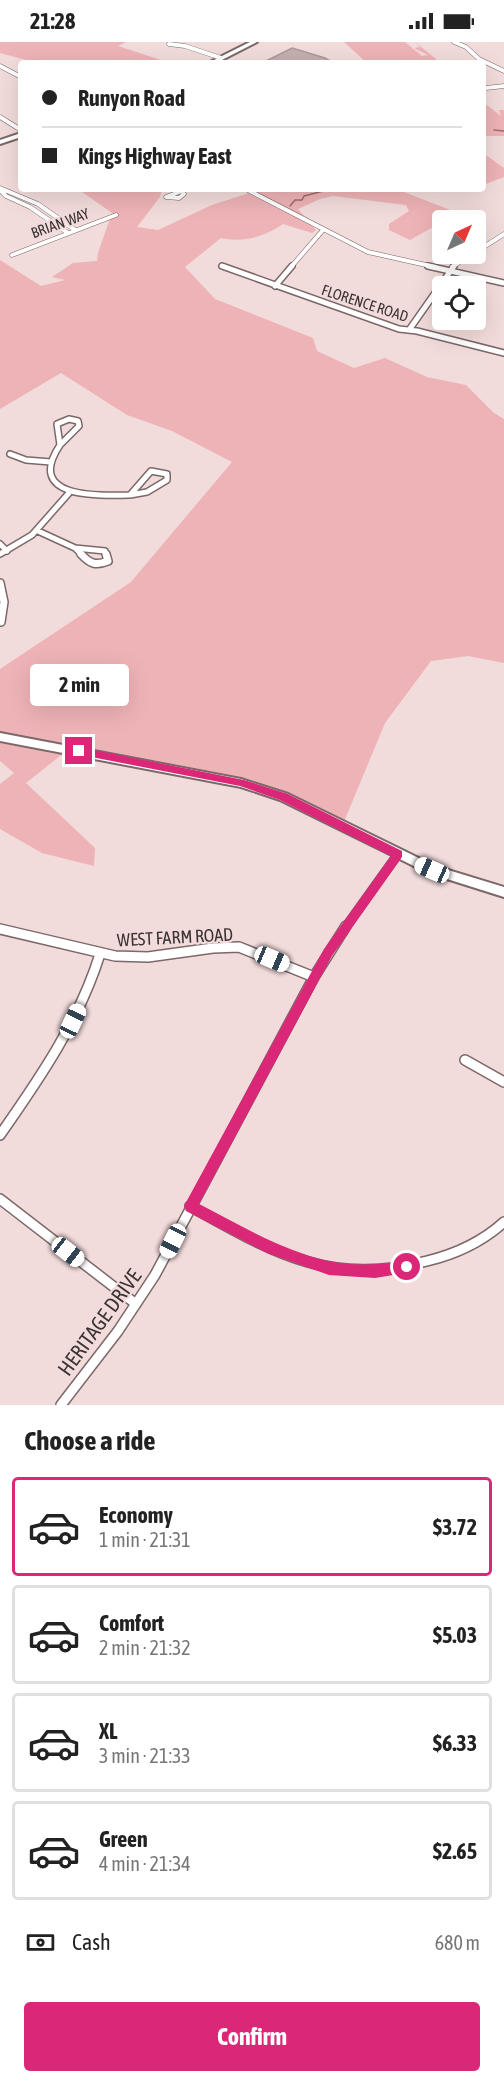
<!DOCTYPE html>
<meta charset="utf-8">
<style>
body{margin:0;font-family:"Asap Condensed",sans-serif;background:#f2f2f2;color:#222;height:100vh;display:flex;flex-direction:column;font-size:22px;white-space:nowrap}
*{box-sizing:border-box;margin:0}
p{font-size:20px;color:#767676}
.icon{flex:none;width:33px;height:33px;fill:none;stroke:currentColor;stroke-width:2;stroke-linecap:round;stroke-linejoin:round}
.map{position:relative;height:1363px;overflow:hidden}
.details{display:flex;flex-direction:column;background:#fff;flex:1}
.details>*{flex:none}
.hud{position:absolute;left:18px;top:18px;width:468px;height:132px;border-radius:6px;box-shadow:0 6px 24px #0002;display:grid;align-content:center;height:132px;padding:0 24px;background:#fff}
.needle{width:39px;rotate:44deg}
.controls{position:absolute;left:432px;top:168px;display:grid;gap:12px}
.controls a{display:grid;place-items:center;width:54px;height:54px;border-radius:6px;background:#fff;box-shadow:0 6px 24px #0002;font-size:30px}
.end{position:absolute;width:27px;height:27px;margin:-14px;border:8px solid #db2777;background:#fff;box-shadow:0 0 0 3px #fff}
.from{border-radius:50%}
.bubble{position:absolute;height:42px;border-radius:6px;background:#fff;box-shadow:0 6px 24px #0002;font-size:20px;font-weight:700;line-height:42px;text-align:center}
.car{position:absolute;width:18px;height:36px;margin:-18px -9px;border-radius:8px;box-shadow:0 0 4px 2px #0007;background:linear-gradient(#fff 24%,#345 0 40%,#fff 0 76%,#345 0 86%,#fff 0)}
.hud b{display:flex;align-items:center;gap:21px;height:57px;font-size:22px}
.hud b+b{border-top:2px solid #e0e0e0}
.hud i{width:15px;height:15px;background:#222}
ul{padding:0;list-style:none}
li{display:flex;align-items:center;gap:18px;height:99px;margin:0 12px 9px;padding:0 12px;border:3px solid #e0e0e0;border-radius:6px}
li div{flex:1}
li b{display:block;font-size:22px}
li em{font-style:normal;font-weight:700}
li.active{border-color:#db2777}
li>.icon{width:54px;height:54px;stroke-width:1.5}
h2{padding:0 24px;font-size:27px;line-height:72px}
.pay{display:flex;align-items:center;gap:15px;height:66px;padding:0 24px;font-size:22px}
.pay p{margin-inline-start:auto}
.button{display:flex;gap:12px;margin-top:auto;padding:12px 24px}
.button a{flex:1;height:69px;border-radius:6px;background:#db2777;color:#fff;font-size:24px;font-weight:700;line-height:69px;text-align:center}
.status{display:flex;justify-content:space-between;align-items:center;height:42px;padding:0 30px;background:#fff;direction:ltr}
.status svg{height:16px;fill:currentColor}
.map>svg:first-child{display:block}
</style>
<div class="status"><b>21:28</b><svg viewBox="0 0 49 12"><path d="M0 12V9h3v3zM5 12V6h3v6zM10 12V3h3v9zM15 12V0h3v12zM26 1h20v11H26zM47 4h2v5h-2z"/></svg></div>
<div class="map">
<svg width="504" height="1363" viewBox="0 0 504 1363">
<rect width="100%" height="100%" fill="#f2dbdb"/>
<path fill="#eeb3b6" d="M0 0H126L118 4 170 21H37L0 11Z
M344 0H405L422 14 428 13 414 6 420 5 415 0 441 21H367Z
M483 60 501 74 499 68H504V94H483Z
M483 111 504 126V135L483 143Z
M78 147H162L160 155 137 185 158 188 212 163 261 147H396L458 171 410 198 389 188V182L409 169 406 163 333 154 320 157 298 167 316 188 312 191 283 182C264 195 243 201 221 196L185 225 215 257 313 296 317 309 354 326 385 316 427 335 466 343 494 371 504 377V621L468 614 431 619 385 681 343 782 253 747 70 706 26 741 95 806 94 824 42 811 0 787V742L14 731 0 719V627L131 540 232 420 172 389 127 373 61 331 0 367V218L41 244 65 238 52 235 73 221 97 219 98 211 112 171Z"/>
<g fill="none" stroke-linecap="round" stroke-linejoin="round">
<path stroke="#9e6d70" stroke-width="1.5" d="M494 88 504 89
M290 164 295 158H302L304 154 331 147"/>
</g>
<path fill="#c5afb0" stroke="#af999a" stroke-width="1.5" d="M292 6 325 16 334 21H262Z"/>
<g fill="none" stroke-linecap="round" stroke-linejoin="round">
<g stroke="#7c6869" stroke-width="5">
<path id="street-far3" d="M454 0 466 5 479 17 504 29
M169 2 185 4 221 16
M0 24 21 35
M486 46 504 44
M0 75 21 88
M0 146 38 162 75 188
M246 147 368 210 435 225
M0 148 6 154 30 165 68 191
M182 149 184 152 179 156 166 155 187 147
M476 210 504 192
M12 213 116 173
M222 224 225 225
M291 225 323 188
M452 225 472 212"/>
</g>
<g stroke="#7c6869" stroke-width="8">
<path id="street-far2" d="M222 224 399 287 417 289 504 311
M428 224 504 241
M275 244 292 224
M409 288 454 224
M69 377 78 379 79 384 60 403 57 382Z
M60 403C24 457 99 454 130 453
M10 412 26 418 51 420
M151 429 167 432V438L147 450 130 453Z
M38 489 75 506
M0 502 7 509
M0 512 32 493 69 451
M83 514 75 506 105 509 106 514"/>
</g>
<g stroke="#7c6869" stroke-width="10">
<path id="street-far1" d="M81 512C90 522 96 524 108 519L106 512
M0 541 4 560 1 580
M345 886 398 812"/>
</g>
<g stroke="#7c6869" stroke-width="12">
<path id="street" d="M0 887 115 914 148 915 213 906 239 905 314 935
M465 1018 504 1040
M0 1093C40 1036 79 979 100 912
M0 1157 136 1262
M190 1164C273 1210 329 1245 427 1219 456 1212 482 1200 504 1180
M61 1363 118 1289 155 1233 314 935 346 884"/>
</g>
<g stroke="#7c6869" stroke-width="4">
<path id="secondary" d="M250 0H257L216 21H208Z
M21 91V95L0 102V98Z
M0 691 241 737 288 752 435 824 504 845V855L428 831 280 758 241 745 0 699Z"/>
</g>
<use href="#street-far3" stroke="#fff" stroke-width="4"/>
<use href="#street-far2" stroke="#fff" stroke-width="5"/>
<use href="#street-far1" stroke="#fff" stroke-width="7"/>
<use href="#street" stroke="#fff" stroke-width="9"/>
<use href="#secondary" fill="#fff" fill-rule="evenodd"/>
</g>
<path fill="#db2777" d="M79 705 244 738 288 752 402 809V815L332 914 199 1162C240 1183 283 1209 329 1219 354 1225 381 1222 407 1219L411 1220 413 1225 411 1230 375 1236 329 1233 267 1211 186 1169 184 1164 324 907 391 814 280 758 240 744 76 712 74 709Z"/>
<g text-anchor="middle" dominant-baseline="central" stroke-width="4.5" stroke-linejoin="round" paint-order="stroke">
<g font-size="15" fill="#3b3333" stroke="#f2dbdb">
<text transform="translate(60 181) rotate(-20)">BRIAN WAY</text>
<text transform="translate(365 261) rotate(18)">FLORENCE ROAD</text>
</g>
<g font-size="18" fill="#3b3333" stroke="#f2dbdb">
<text transform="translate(175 895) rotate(-3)">WEST FARM ROAD</text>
</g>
<g font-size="21" fill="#3b3333" stroke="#f2dbdb">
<text transform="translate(99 1280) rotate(-54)">HERITAGE DRIVE</text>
</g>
</g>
</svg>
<div class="controls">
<a><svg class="needle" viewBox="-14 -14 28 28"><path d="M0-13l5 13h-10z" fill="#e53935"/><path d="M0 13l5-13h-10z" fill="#767676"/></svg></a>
<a><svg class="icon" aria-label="locate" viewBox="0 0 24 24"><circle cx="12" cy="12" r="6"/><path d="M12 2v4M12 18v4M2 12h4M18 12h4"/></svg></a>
</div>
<i class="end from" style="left:407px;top:1225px"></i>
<i class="end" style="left:79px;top:709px"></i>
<div class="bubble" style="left:30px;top:622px;width:99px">2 min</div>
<i class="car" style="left:432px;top:828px;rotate:294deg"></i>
<i class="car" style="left:272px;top:917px;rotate:113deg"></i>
<i class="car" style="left:73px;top:979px;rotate:25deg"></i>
<i class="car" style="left:173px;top:1199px;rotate:207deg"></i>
<i class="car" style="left:68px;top:1210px;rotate:128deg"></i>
<div class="hud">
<b><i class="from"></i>Runyon Road</b>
<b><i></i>Kings Highway East</b>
</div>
</div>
<section class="details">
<h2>Choose a ride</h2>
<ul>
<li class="active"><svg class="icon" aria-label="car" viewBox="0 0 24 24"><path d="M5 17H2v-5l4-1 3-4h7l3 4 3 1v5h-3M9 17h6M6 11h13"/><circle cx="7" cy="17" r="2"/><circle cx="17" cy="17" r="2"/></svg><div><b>Economy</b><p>1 min · 21:31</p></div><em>$3.72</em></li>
<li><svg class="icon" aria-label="car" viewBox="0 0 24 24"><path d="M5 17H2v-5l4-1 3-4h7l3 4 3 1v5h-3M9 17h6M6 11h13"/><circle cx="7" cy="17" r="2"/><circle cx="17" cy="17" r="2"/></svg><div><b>Comfort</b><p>2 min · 21:32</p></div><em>$5.03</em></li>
<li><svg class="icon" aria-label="car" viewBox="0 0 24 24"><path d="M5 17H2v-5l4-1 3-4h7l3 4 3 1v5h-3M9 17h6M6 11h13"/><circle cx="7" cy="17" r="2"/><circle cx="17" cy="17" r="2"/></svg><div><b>XL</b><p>3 min · 21:33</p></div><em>$6.33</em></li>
<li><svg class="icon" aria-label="car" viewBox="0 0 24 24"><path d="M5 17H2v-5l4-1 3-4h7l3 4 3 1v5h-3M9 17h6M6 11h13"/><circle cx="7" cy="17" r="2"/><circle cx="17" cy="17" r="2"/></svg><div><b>Green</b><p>4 min · 21:34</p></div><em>$2.65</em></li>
</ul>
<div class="pay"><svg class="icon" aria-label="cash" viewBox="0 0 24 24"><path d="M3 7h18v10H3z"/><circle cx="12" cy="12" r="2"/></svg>Cash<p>680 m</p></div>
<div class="button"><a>Confirm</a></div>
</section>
